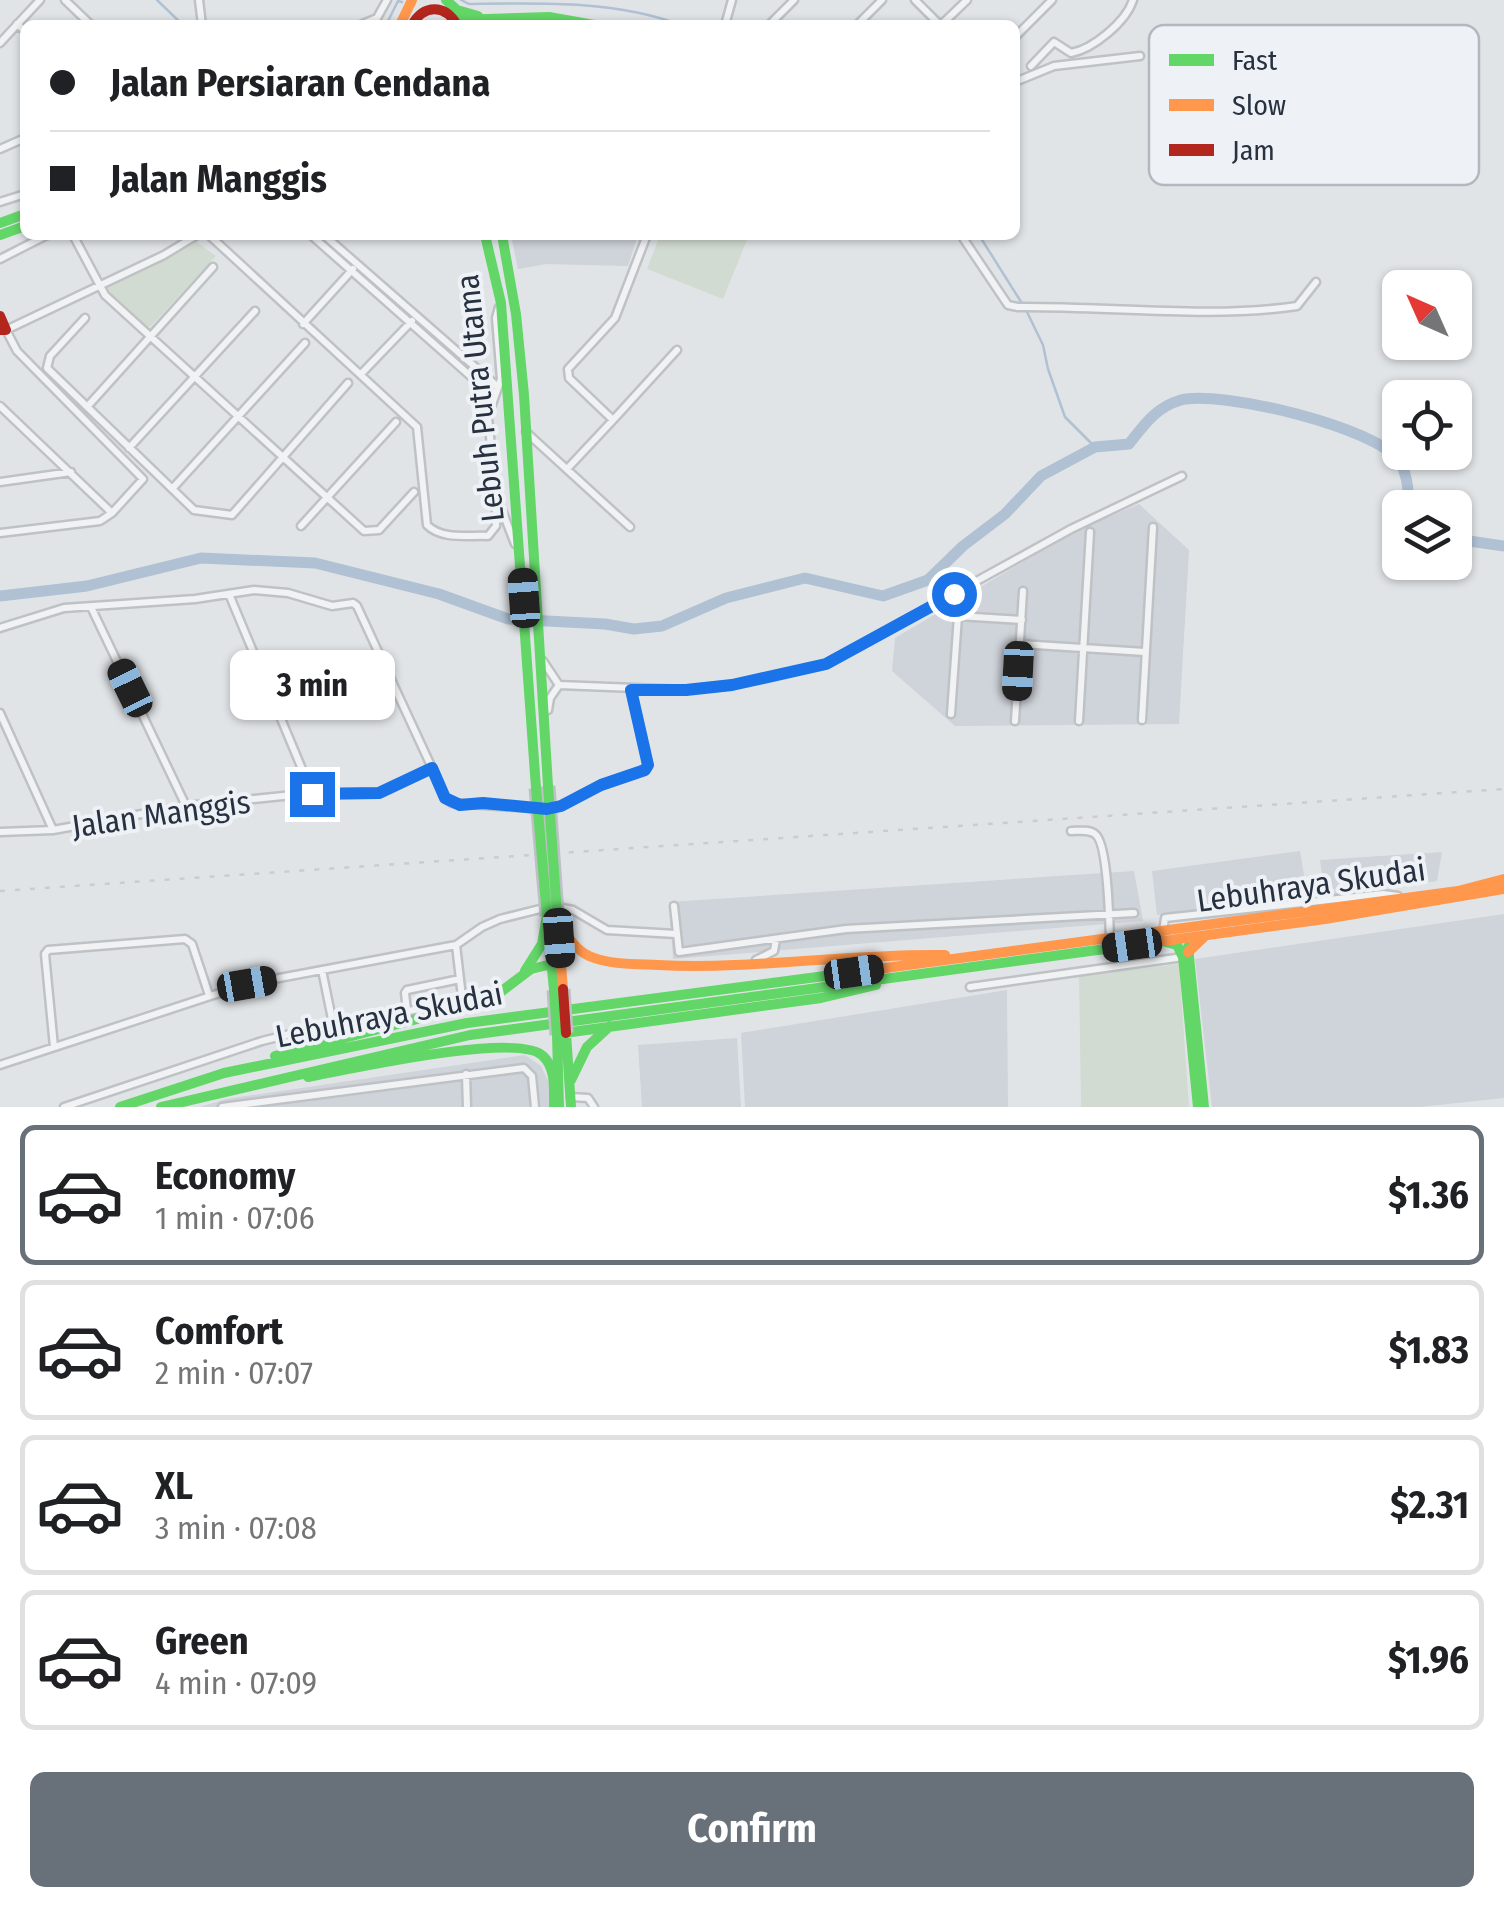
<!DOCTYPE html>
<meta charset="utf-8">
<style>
body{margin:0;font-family:"Fira Sans Condensed",sans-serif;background:#f6f6f6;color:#202124;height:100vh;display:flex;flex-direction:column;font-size:38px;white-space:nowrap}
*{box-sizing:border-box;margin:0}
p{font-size:32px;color:#757577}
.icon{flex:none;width:55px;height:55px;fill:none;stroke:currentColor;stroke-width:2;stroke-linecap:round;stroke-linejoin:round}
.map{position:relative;height:1107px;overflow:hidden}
.drawer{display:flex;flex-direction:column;background:#fff;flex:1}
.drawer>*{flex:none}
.guide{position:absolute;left:20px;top:20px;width:1000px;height:220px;border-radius:15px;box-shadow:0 2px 8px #0004;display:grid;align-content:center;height:220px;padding:0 30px;background:#fff}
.needle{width:65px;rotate:315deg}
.buttons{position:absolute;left:1382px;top:270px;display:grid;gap:20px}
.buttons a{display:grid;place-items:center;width:90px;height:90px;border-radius:15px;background:#fff;box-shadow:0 2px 8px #0004;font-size:50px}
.end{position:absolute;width:45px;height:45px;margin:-22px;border:12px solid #1a73e8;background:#fff;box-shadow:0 0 0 5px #fff}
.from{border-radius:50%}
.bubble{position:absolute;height:70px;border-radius:15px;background:#fff;box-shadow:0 2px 8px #0004;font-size:32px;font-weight:700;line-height:70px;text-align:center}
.car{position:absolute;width:30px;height:60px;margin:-30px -15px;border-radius:12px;box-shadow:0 0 8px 2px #0007;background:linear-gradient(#222 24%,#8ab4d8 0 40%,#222 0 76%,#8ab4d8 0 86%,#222 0)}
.guide b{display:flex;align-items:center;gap:35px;height:95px;font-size:38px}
.guide b+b{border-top:2px solid #e0e0e0}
.guide i{width:25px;height:25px;background:#202124}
ul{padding:18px 0 0;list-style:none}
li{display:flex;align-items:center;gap:30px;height:140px;margin:0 20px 15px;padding:0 10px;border:5px solid #e0e0e0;border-radius:15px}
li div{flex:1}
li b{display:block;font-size:38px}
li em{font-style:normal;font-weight:700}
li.selected{border-color:#68707a}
li>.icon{width:90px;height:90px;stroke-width:1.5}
.button{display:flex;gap:20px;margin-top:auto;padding:20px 30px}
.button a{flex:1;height:115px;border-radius:15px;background:#68707a;color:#fff;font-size:40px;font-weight:700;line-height:115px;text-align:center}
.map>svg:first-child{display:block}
</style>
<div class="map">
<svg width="1504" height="1107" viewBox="0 0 1504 1107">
<rect width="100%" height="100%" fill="#e1e4e7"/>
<path fill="#cfd3da" d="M511 235H638L628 266 547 264 518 269Z
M1139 504 1189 550 1179 724 955 726 892 671 895 638 1073 532Z
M1300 851 1308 900 1157 915 1152 871Z
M1442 852 1437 881 1325 897 1320 860Z
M1134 871 1143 921 673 959 669 902Z
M1504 914V1098L1420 1107H1212L1195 959Z
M1007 990 1008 1107H745L741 1033Z
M737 1038 741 1107H642L638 1045Z
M525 1055 541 1066 550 1085V1107H200L226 1099Z"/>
<path fill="#d2dbd2" d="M660 235H749L723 299 647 269Z
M197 242 216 256 150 327H143L104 290Z
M1179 964 1189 1107H1081L1079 976Z"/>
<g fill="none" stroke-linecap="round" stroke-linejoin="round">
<path stroke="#afc1d3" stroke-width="2.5" d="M157 0 183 25
M461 0 469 4C538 3 615 0 681 25
M386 25 398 1 402 2
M979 235 1023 305
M1027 312 1043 345 1048 369 1065 417 1095 447"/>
<path stroke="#afc1d3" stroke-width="11" d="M1455 539 1504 546
M0 596 87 586 201 558 315 563 439 594 508 619 605 624 634 629 662 626 726 598 805 578 883 596 928 580 963 546 1005 514 1041 476 1095 447 1129 444C1144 425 1156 407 1181 400 1220 390 1378 427 1400 462 1408 476 1408 492 1410 508"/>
<g stroke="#bfc2c5" stroke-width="11">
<path id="street" d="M65 0 91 25
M199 0 202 25
M915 0 940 25
M17 24 25 31
M360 25 377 18 387 0
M725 25 732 0
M769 25 794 0
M857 25 882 0
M941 25 967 0
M1015 37 1052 0
M0 43 40 0
M1031 66 1054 42 1071 53C1093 49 1126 22 1133 0
M1015 82 1054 66 1140 56
M0 149 25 138
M0 202 25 194
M73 235 105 295 364 531 379 530 414 492
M209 235 417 427 427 525C442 540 468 535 488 536L496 526V494L485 389 311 235
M324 235 498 387
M961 235 1008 305 1018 307C1109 306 1208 319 1297 306L1316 282
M0 259 47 235
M85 318 50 356 47 368 194 510 232 515 348 383
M303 324 353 269
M361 374 412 321
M0 406 112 513
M87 407 213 267
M489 413 501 379 496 318 499 307
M613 420 677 350
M526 432 630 527
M129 448 255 311
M567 469 613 420 569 378 568 369 615 318 647 235
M0 482 71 472
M172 489 305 343
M498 500 515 544
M301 526 396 422
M0 533 100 521 112 513 143 479 17 351 6 330 164 255 197 235
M229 594 312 793
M91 607 186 806
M958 616 1022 620
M0 628 64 608 195 599 254 590 288 593 332 606 353 603 357 606 432 768
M1020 644 1145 652
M543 661 559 685
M559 685 686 690 731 685 826 664 1071 529 1182 476
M548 710 550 698 559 685
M0 713 53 830
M951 714 958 616 954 594
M1142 720 1153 527
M1015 721 1023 591
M1079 721 1090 532
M1071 831C1078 831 1089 829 1095 834 1108 843 1109 918 1110 938
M0 832 53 830 186 806 312 793H379L432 768 445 798 452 803 547 809 561 806 601 785 645 770 648 765 631 690
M674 906 679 952 846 929 1134 913
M1163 931 1165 918 1383 894 1398 896
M456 945 482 927 500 919 552 906 573 910 607 930 676 934
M756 960 774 951 776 939
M322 970 333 1024
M970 987 1183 957
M407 1011 405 993 407 990 460 979
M54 1047 45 954 48 950 185 939 192 944 209 995
M0 1065 247 984 456 945 462 997 460 1002 322 1026 262 1041 64 1107
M466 1074 467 1107
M571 1097 588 1098 594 1107
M222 1107 524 1068 532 1076 535 1107"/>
</g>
<use href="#street" stroke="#f1f2f3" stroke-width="6"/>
<path stroke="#63d668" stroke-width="10" d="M446 0 457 10 478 16
M456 20 549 17 594 25
M0 223 25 214
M0 235 25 226
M485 235 501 303 536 788
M502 235 516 314 524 395 548 786
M548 928 554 990
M1166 942 1177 945 1183 957 1198 1107
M1188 947 1204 1107
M525 971 542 944 547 916
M566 1033 571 1107
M557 1034 821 998 876 985
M557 1035 559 1107
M275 1056 490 1000 531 969 561 962
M308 1077C347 1070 518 1031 543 1056 556 1068 554 1090 554 1107
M571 1080 587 1047 610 1026
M120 1107 224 1073 467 1023 878 969
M161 1107 470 1035 1164 941"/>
<path stroke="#ff974d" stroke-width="10" d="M400 25 412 0
M557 914C564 931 571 947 589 956 610 965 636 964 658 965 754 970 849 953 945 955
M557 917 563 989
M1164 941 1325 919 1504 889
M1188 952 1204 937
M878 969 1458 891 1504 879"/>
<path stroke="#b3261e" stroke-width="10" d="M412 25C424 4 445 4 457 25
M0 316 6 330H0"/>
<path stroke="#caccce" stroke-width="2.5" stroke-dasharray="5 10" stroke-linecap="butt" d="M0 891 1504 789"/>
<g stroke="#bdc1c5" stroke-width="15" stroke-linecap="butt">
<path id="fast-bridge" d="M548 786 557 914
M536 788 547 916
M554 990 557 1035"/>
</g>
<g stroke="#bdc1c5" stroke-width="15" stroke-linecap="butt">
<path id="jam-bridge" d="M563 989 566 1033"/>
</g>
<use href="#fast-bridge" stroke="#63d668" stroke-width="10"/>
<use href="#jam-bridge" stroke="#b3261e" stroke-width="10"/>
</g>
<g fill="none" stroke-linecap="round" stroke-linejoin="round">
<path stroke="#1a73e8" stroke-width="12" d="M312 794 379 793 432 768 445 798 460 805 483 803 547 809 561 806 601 785 645 770 648 765 631 690H686L732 685 826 664 954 594"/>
</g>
<g text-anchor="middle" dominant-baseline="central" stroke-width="8" stroke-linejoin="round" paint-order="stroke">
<g font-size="32" fill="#273140" stroke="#eef2f6">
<text transform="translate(480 398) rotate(-96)">Lebuh Putra Utama</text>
<text transform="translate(161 814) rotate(-8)">Jalan Manggis</text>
<text transform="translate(1311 885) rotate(-8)">Lebuhraya Skudai</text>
<text transform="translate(389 1015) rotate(-11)">Lebuhraya Skudai</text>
</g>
</g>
<rect x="1149" y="25" width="330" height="160" rx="15" fill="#eef2f6" stroke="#b2b8bf" stroke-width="2.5"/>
<rect x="1169" y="54" width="45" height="12" fill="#63d668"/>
<rect x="1169" y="99" width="45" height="12" fill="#ff974d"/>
<rect x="1169" y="144" width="45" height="12" fill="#b3261e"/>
<g font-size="28" fill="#273140">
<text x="1232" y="70">Fast</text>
<text x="1232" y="115">Slow</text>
<text x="1232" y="160">Jam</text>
</g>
</svg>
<div class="buttons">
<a><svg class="needle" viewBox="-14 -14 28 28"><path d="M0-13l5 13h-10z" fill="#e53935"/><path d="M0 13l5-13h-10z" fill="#757577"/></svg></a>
<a><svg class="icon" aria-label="locate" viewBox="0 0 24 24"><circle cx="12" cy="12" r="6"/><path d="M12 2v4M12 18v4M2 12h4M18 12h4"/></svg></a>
<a><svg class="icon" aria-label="layers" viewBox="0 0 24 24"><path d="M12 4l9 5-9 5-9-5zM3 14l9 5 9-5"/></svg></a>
</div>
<i class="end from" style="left:954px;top:594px"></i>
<i class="end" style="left:312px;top:794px"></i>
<div class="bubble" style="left:230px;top:650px;width:165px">3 min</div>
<i class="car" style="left:524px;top:598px;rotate:356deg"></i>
<i class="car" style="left:1018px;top:671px;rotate:183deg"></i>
<i class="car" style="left:130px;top:688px;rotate:334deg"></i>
<i class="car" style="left:559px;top:938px;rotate:176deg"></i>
<i class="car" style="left:1132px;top:945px;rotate:262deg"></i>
<i class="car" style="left:854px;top:972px;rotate:82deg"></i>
<i class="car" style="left:247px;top:984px;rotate:80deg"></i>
<div class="guide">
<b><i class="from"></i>Jalan Persiaran Cendana</b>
<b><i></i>Jalan Manggis</b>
</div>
</div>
<section class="drawer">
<ul>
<li class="selected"><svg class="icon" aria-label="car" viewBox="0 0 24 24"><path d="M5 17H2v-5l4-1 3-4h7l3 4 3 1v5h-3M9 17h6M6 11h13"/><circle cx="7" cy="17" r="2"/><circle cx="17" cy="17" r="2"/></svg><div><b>Economy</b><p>1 min · 07:06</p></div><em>$1.36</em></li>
<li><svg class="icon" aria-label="car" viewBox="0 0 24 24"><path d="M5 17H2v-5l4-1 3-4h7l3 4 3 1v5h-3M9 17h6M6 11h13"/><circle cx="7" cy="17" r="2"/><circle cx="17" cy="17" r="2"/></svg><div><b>Comfort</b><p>2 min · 07:07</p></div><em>$1.83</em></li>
<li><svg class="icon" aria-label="car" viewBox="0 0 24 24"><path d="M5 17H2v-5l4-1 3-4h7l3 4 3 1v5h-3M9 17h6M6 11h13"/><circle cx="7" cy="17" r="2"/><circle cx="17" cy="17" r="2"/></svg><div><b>XL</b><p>3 min · 07:08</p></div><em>$2.31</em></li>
<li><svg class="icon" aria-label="car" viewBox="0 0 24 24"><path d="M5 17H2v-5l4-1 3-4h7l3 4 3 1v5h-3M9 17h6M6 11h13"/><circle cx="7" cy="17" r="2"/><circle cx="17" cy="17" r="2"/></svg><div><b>Green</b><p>4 min · 07:09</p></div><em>$1.96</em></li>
</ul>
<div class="button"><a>Confirm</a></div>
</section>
